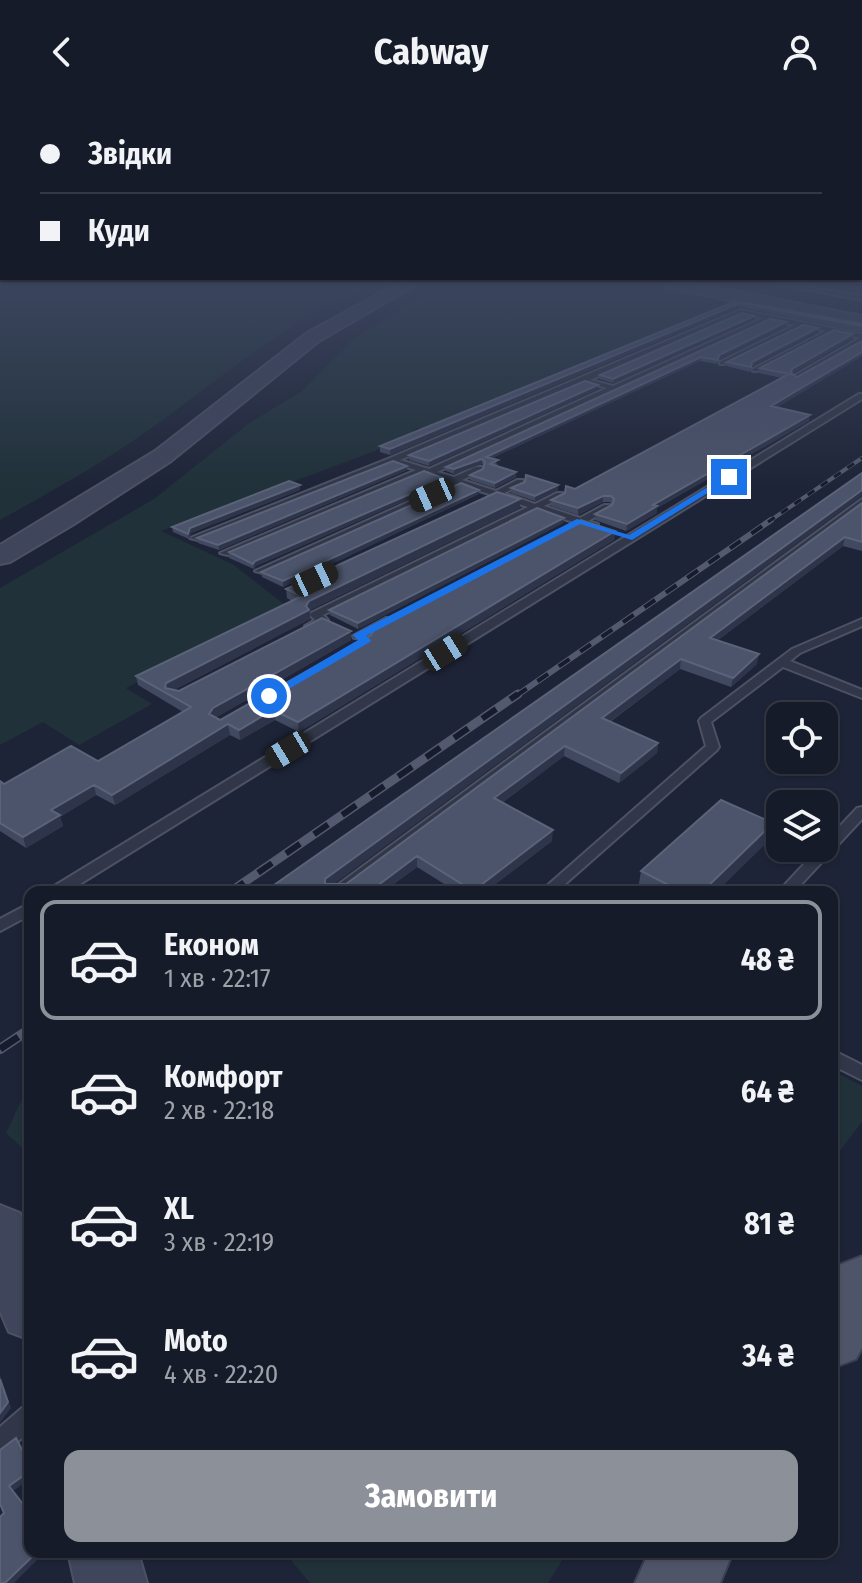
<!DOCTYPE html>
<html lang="uk">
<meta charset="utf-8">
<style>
body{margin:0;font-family:"Fira Sans Condensed",sans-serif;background:#1f2431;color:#f1f3f6;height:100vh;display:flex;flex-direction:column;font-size:30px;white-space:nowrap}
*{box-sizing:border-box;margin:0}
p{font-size:26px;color:#9ea1a8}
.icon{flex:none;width:44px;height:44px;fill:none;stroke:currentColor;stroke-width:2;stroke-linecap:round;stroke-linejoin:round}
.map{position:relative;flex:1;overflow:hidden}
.panel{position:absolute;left:24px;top:782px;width:814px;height:672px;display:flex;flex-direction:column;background:#161b29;border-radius:16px;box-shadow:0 2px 6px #0004,0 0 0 2px #353946}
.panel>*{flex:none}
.guide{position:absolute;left:0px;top:0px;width:862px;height:176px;box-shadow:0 2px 6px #0004,0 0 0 2px #353946;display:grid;align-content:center;height:176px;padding:0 40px;background:#161b29}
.buttons{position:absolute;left:766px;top:598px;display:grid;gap:16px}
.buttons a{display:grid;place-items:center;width:72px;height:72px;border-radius:16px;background:#161b29;box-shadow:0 2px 6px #0004,0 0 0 2px #353946;font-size:40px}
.end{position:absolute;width:36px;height:36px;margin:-18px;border:10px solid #1a73e8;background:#fff;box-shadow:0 0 0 4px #fff}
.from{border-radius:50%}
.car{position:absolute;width:24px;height:48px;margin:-24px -12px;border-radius:10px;box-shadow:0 0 6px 2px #0007;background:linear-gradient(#222 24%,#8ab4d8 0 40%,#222 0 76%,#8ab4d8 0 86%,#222 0)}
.guide b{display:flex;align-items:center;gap:28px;height:76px;font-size:30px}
.guide b+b{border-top:2px solid #353946}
.guide i{width:20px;height:20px;background:#f1f3f6}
ul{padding:14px 0 0;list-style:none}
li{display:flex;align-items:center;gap:24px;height:120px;margin:0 16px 12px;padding:0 24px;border:4px solid transparent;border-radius:16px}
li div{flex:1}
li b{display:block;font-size:30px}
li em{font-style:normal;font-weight:700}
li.selected{border-color:#8c9099}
li>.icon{width:72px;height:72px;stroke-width:1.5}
.action{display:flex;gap:16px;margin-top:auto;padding:16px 40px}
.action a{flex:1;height:92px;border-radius:16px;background:#8c9099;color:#fff;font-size:32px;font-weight:700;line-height:92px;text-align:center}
header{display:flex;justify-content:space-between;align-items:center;height:104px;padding:0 40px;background:#161b29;font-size:36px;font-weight:700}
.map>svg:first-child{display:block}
</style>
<header><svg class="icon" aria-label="back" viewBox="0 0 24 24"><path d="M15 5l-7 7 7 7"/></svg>Cabway<svg class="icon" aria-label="person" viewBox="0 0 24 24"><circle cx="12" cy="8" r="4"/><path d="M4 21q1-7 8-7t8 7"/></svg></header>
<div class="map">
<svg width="862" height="1479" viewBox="0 0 862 1479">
<rect width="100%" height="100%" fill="#1e2437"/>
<path fill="#203139" d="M0 179H373C287 215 223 274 147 327 101 360 50 388 0 416Z
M448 179H630L742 199 430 327 416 324 401 337 161 427 234 461 285 501 126 584 152 600 79 641 43 618 0 641V484L154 395 248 320 302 287 354 235 427 188Z
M832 966 862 982V1018L832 1057Z
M30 978V1051L6 1029Z
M284 1448H567L548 1479H310Z"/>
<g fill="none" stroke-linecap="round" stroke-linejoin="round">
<g stroke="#4c5163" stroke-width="4">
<path id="lane" d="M774 179H786L862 192V196Z
M740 206 862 230V238L794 276 792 273 860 234 833 228 757 267H753V265L826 227 802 222 724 260H720V258L795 221 769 216 437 368 454 373 476 363H482V367L462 376 496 387 517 376H523V380L504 389 535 400 557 389H563V393L544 402 580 414 604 401H610V405L588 417 598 420V424L581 420 572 422 573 418 537 406 323 511 328 516 327 518 310 525 305 522 315 516 310 511 311 509 528 403 497 393 489 394V390L461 381 263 469 255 467 453 378 424 369 228 451 220 449 416 366 393 359 198 436 190 434 390 354ZM741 210 763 214 613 282 590 276ZM584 278 607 284 429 365 400 356Z
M859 290H862V295L67 788H49L51 784Z
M862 395V402L345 788H328Z
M386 514 390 515V519L362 534H354L353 532Z
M862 515V522L800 549 790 557 862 586V594L783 563 711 618 719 643 717 646 556 788H540L706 642 699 617 701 614 792 545Z
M862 703V715L794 788H778L819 744H824V739L857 704Z
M30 799V811L0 827V815Z
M832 946 862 961V976L832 961Z
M30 1301V1327L8 1346 0 1350V1323L22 1304Z"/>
</g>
<g stroke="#4c5163" stroke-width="4">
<path id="secondary" d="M399 179H419L319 237 171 357 74 420 10 458 0 460V441L155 347 307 229Z
M662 179H694L862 212V222L670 184Z
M0 1101 20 1109 30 1131V1236L9 1228 0 1207Z
M68 1448H138L147 1479H75Z"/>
</g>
<g stroke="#3b4051" stroke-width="4">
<path id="primary" d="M862 1152V1244L856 1255 832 1264V1171L839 1161Z
M649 1448H733L720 1479H635Z"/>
</g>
<use href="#lane" fill="#313748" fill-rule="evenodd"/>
<use href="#secondary" fill="#3f455b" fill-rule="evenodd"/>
<use href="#primary" fill="#4f5568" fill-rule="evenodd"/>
<g stroke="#535a6f" stroke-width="4">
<path id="rail-far3" d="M768 418 862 354"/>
</g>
<g stroke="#535a6f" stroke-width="6">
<path id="rail-far2" d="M516 592 771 416"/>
</g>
<g stroke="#535a6f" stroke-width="9">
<path id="rail-far1" d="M230 788 518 590"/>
</g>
<g stroke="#535a6f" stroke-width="10">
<path id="rail" d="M0 945 30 925"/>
</g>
<use href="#rail-far3" stroke="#171c2c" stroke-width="3" stroke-dasharray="8" stroke-linecap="butt"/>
<use href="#rail-far2" stroke="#171c2c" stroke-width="4" stroke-dasharray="13" stroke-linecap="butt"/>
<use href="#rail-far1" stroke="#171c2c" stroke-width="6" stroke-dasharray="17" stroke-linecap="butt"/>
<use href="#rail" stroke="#171c2c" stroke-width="7" stroke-dasharray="22" stroke-linecap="butt"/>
</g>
<path fill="#414960" d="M736 197 862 220V228L739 203 390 351 380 348V342Z
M753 215 613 279 599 275 600 271Z
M770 215 786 222 719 255 717 260 700 257 492 354 498 361 496 362 516 368V373L495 384 470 376V371L483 365 484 362 482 360 454 370 446 367V363Z
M818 224 817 228 752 262 750 268 726 262 727 258Z
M853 230 852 235 791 270 797 273 862 237V252L777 303 809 317 657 404V409L626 427 595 416V410L612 401 610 398H603L578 411 551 402V396L575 385 782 274 759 269 760 264Z
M598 285 429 362 409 356V351Z
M407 366 219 446 198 439 197 434Z
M445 375V379L256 462 254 465 229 454V448Z
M525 378 558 381V386L535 397 511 389V384Z
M300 381V386L191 429 189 435 173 428 172 423Z
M479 390 283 483 262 473 261 468Z
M862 399V447L843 442 718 536 757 560 731 583 680 565 610 618 658 639 657 649 619 679 564 652 502 699 552 737 485 788H457L417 763 383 788 334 780H346Z
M520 404 310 506V515L174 586 179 587 351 527V536L215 614 220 616 371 531V523L615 427 614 436 299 628 275 616 240 636 230 631 115 701 96 691 60 713 63 722 26 744 0 727V677L4 680 98 657 183 608 138 581 136 572 292 497 287 494 286 485Z
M564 414 563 419 358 525 330 511 329 506Z
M773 719 768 737 716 788H643L638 785 641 767Z"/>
<path fill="#2e354b" d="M740 199 739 203 390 351V345Z
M754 212 753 215 613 279V275Z
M786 218V222L719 255V251Z
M818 224 817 228 752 262V258Z
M853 230 852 235 790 270 792 265Z
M862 248V252L770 308 771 302Z
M701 253 700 257 486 357V353Z
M598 281V285L429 362V357Z
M810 311 809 317 657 404V409L626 427 627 420 653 401Z
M482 355V360L454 370V365Z
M407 362V366L219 446 218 441Z
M516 368V373L495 384V379Z
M445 375V379L256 462 254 465 253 460 255 457Z
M300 381V386L191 429 189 435 188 430 190 424Z
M558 381V386L535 397V392Z
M479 386V390L283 483V477Z
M862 386V392L326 786V788L325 775Z
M603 392V398L578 411V404Z
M520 395V404L310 506V515L168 589 165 584 166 579 306 502 309 497Z
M564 414 563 419 358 525V519Z
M615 427 614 436 299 628 298 618Z
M845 433 843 442 709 543 710 534Z
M351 527V536L215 614 209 610 213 604Z
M759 550 757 560 731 583 733 574Z
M681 555 680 565 601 624 602 614Z
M273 606 275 616 240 636 239 626Z
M228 620 230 631 115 701 112 691Z
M658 639 657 649 619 679 621 669Z
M565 642 564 652 494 705V694Z
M94 681 96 691 60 713 63 722 26 744 23 733 51 706Z
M773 719 768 737 716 788H702Z
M553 726 552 737 485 788H473Z
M417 752V763L383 788H369Z
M0 1271 11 1304 0 1319Z
M30 1367V1375L13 1387 9 1382Z
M37 1448H45L14 1479H5Z"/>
<path fill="#4c546b" stroke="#5b6379" stroke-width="2" d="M736 197 862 220V222L740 199 390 345 380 342Z
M742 209 754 212 613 275 600 271Z
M770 215 786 218 719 251 718 256 701 253 486 353 498 356 490 360 516 368 495 379 470 371 483 365 485 358 482 355 454 365 446 363Z
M803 221 818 224 752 258 751 263 727 258Z
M834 226 853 230 792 265 791 269 797 273 862 237V248L771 302 810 311 653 401 657 402 627 420 595 410 612 401 614 395 611 392H603L578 404 551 396 565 389 566 382 575 385 789 270 760 264Z
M585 277 598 281 429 357 409 351Z
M393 357 407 362 218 441 197 434Z
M424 367 445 375 255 457 253 460 229 448Z
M862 369V386L325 775V780H346L862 399V438L845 433 710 534 759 550 733 574 681 555 602 614 658 639 621 669 565 642 494 694 553 726 473 787 417 752 369 788H264Z
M526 371 558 381 535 392 511 384 525 378Z
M289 377 300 381 190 424 188 430 172 423Z
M461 379 479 386 283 477 261 468Z
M497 388 520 395 309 497 306 502 309 506 166 579 165 584 179 587 322 514 351 527 213 604 209 610 220 616 371 531 374 526 371 523 581 416 615 427 298 618 273 606 239 626 228 620 112 691 94 681 51 706 60 711 23 733 0 719V677L4 680 71 642 98 657 191 603 136 572 302 492 286 485Z
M537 404 564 414 358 519 329 506Z
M721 696 773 719 702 788H682L641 767Z
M0 1275 8 1298 0 1309Z
M16 1334 30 1361V1367L9 1382 30 1409V1448H37L5 1479H0V1413L4 1409 0 1400V1346Z"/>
<linearGradient id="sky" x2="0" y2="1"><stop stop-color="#10141e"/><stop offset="0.46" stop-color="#3b455e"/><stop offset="1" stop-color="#3b455e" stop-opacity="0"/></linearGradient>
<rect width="862" height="386" fill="url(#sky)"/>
<path fill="#1a73e8" d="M729 370 732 374 632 436 580 420 366 532 371 536 370 538 273 594 263 592 358 536 353 532 354 530 577 415 629 431Z"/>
</svg>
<div class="buttons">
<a><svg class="icon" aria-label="locate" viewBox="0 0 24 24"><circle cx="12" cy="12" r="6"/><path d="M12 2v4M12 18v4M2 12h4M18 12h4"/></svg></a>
<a><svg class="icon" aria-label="layers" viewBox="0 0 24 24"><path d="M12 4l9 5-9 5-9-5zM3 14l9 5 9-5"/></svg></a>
</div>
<i class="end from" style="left:269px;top:592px"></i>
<i class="end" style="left:729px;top:373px"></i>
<i class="car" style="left:432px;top:391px;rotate:246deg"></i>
<i class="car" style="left:315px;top:475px;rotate:65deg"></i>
<i class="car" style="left:445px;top:548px;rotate:58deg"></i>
<i class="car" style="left:288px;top:646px;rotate:239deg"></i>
<div class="guide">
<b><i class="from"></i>Звідки</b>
<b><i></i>Куди</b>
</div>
<section class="panel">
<ul>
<li class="selected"><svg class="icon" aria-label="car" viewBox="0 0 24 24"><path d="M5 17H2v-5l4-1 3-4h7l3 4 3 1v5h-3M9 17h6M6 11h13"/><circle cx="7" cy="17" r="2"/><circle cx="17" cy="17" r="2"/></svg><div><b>Економ</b><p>1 хв · 22:17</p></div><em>48 ₴</em></li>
<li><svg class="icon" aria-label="car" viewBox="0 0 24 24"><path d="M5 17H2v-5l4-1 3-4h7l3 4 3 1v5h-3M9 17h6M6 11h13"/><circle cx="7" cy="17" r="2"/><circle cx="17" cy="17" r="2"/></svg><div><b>Комфорт</b><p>2 хв · 22:18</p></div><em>64 ₴</em></li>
<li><svg class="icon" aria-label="car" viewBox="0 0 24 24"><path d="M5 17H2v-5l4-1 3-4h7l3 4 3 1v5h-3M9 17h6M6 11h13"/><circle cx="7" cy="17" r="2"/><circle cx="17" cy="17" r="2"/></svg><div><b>XL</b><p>3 хв · 22:19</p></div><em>81 ₴</em></li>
<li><svg class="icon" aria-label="car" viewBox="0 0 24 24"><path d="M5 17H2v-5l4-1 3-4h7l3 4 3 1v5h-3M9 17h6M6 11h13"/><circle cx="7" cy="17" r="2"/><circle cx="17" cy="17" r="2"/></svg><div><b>Moto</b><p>4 хв · 22:20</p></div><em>34 ₴</em></li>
</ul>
<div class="action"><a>Замовити</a></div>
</section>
</div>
